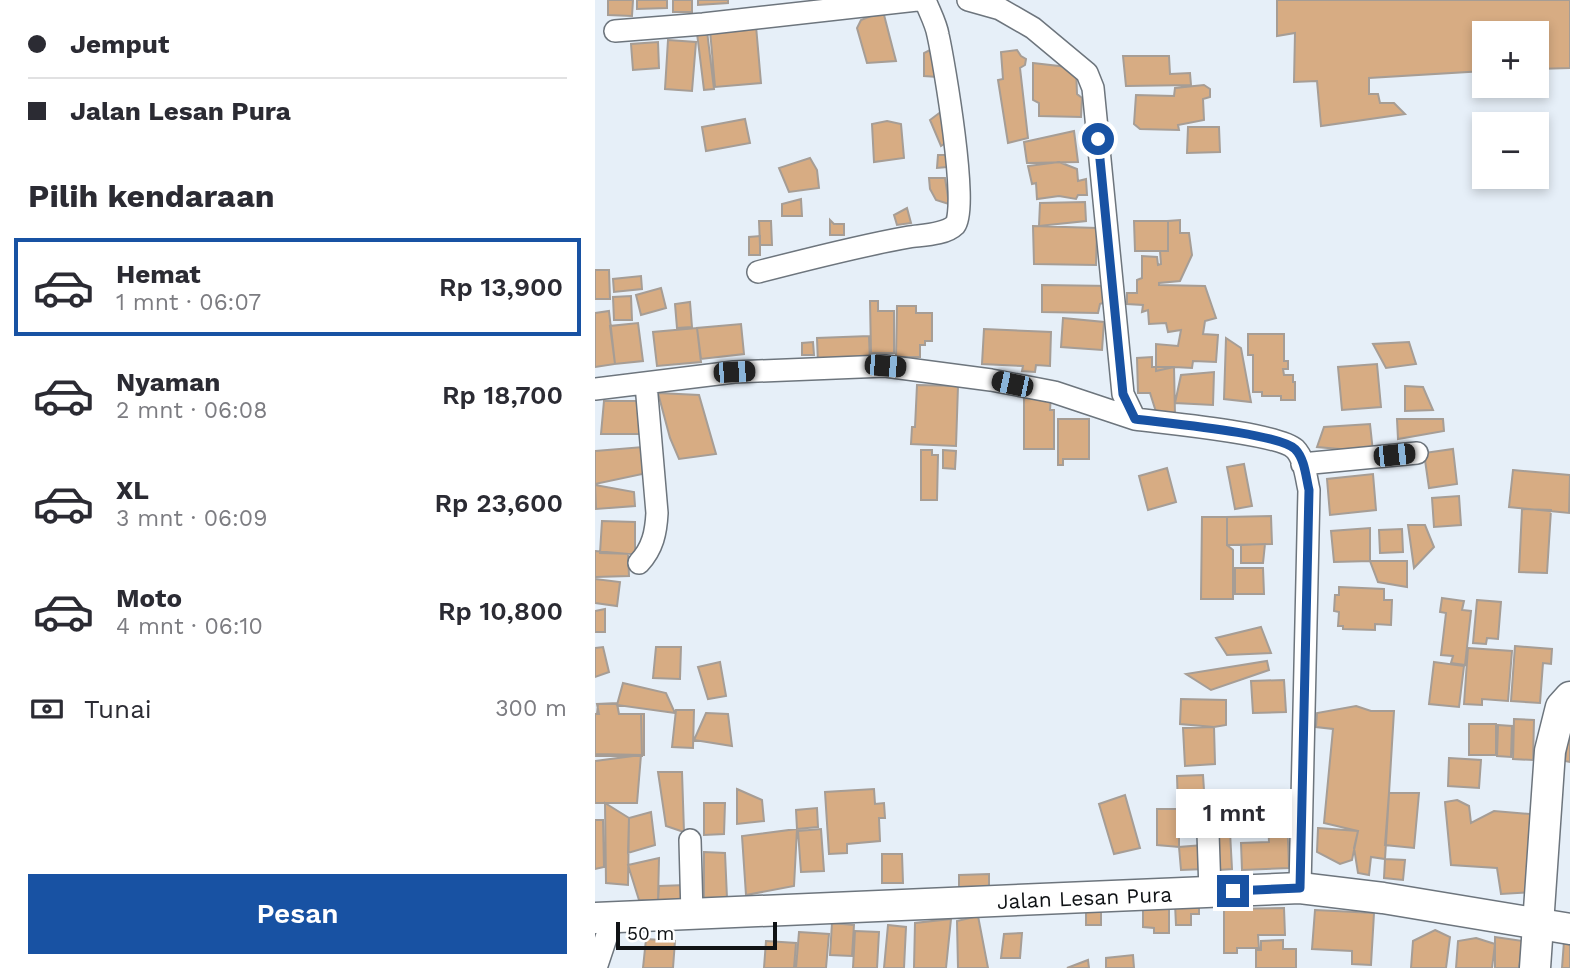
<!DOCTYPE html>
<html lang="id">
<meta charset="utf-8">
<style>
body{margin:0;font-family:"Work Sans",sans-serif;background:#f7f7f7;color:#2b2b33;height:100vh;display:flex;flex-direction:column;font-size:26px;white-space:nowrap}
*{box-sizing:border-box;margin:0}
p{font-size:23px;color:#7c7c81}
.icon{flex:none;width:38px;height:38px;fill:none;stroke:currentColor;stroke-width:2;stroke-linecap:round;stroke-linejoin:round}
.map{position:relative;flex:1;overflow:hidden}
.details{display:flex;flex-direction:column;background:#fff;width:595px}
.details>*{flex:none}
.banner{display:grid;align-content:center;height:154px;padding:0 28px;background:#fff}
.fabs{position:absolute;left:877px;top:21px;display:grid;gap:14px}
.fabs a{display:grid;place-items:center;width:77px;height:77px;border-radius:0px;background:#fff;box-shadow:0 4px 10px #0003;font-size:35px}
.scale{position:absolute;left:21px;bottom:18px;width:161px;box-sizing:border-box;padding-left:7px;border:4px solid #0f1215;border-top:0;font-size:19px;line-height:24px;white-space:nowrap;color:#0f1215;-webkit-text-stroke:5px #fff;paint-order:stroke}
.end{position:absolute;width:32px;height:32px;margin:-16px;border:9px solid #1852a3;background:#fff;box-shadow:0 0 0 4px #fff}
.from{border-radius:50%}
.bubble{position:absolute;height:49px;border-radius:0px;background:#fff;box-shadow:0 4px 10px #0003;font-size:23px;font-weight:600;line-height:49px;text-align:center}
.car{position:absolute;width:21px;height:42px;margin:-21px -10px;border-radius:9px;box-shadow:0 0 5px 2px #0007;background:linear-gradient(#222 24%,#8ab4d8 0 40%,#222 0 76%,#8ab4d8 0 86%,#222 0)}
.banner b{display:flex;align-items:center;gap:24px;height:66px;font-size:26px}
.banner b+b{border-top:2px solid #e1e1e2}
.banner i{width:18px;height:18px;background:#2b2b33}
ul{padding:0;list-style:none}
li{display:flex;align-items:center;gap:21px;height:98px;margin:0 14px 10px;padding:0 14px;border:4px solid transparent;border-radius:0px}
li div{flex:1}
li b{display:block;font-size:26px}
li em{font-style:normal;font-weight:600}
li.selected{border-color:#1852a3}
li>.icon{width:63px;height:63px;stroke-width:1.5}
h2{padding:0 28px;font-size:32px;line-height:84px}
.pay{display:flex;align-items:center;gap:18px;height:77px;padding:0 28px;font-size:26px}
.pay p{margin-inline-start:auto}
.action{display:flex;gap:14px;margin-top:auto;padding:14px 28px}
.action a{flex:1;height:80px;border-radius:0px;background:#1852a3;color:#fff;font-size:28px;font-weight:600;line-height:80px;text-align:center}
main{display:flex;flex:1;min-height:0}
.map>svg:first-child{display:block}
</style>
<main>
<section class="details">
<div class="banner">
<b><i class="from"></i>Jemput</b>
<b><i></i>Jalan Lesan Pura</b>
</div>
<h2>Pilih kendaraan</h2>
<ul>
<li class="selected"><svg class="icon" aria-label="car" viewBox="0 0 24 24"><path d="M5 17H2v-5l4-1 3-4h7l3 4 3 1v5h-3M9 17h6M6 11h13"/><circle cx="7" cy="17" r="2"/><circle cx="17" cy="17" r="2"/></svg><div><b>Hemat</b><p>1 mnt · 06:07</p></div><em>Rp 13,900</em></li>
<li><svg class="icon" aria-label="car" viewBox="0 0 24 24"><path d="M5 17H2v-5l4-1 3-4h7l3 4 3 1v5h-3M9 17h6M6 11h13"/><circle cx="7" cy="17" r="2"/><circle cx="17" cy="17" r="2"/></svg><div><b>Nyaman</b><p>2 mnt · 06:08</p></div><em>Rp 18,700</em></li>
<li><svg class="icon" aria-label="car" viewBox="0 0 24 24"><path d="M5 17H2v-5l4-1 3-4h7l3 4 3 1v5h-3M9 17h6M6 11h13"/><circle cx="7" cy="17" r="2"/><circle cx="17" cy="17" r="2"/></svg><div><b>XL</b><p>3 mnt · 06:09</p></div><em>Rp 23,600</em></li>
<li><svg class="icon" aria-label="car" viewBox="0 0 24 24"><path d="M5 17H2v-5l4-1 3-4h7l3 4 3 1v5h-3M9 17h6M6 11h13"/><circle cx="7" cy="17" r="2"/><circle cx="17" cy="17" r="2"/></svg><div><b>Moto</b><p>4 mnt · 06:10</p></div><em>Rp 10,800</em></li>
</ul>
<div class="pay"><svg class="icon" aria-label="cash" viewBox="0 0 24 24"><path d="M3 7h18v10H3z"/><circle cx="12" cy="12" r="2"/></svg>Tunai<p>300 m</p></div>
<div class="action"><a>Pesan</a></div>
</section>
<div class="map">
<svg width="975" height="968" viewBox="0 0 975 968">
<rect width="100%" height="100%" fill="#e6eff8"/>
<path fill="#d7ac83" stroke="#a69d95" stroke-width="2" d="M13 0H38L37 16 13 15Z
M42 0H72V8L42 9Z
M78 0H97V12H78Z
M103 0H133V3L103 5Z
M682 0H975V68L942 69V33H889V71L774 78V94H783L785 103H799L810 114 726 126 722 81 699 82 700 33 682 36Z
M288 11 301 61 272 63 262 28 266 20Z
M161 26 166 83 120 87 115 30Z
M112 31 119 89 109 90 102 33Z
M73 40 101 42 97 91 70 89Z
M63 42 64 68 38 70 36 44Z
M335 50 342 77 329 76V53Z
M422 50 426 56 431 59 430 65 425 68 433 138 413 143 403 80 408 79 406 52Z
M528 56H574L575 74 595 73 596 85 531 86Z
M438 63 481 68 482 94 487 98 486 117 444 116V103L438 100Z
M609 85 615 89V97L608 99 609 120 583 125 584 130 545 129 539 124 541 95 579 96 580 88Z
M347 111 353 141 346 146 335 120Z
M150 119 155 143 111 151 107 127Z
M292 121 306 124 309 158 279 162 277 124Z
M593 127H624L625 152 592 153Z
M479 131 483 162 432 163 429 142Z
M343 155H352V167L342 168Z
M215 158 222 170 224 188 194 192 184 168Z
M464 162 482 169 483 181 491 179 492 195H483L481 199 464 196 442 199 441 183 437 184 433 166Z
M334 178H350L354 204 341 200 335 189Z
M206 199 207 216H187V204Z
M490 202 491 221 444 226 445 203Z
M312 208 316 223 302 225 299 215Z
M235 220 239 224H249V235H235Z
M585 220V233H594L597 255 585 281 564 283V285L610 286 621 318 610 321 608 334 623 335 621 362 598 361 597 368 579 367 561 371V344L583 346 586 330 573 332 571 323 554 324 553 310 547 312 548 305 532 304V293H542V280L547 278V256L562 257 563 265 566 264 565 251H573V221Z
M164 221H176L177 245H165Z
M539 221H573V251H540Z
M438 226 502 228 501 265 439 264Z
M165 236V255H154V237Z
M0 270H14L15 299H0Z
M46 276 47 289 19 292 18 279Z
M447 285 516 286 517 299 505 304 503 313 447 312Z
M66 288 71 308 46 315 41 295Z
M36 296 37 320H19L18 297Z
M275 301H283V311H299V353H276Z
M95 302 97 327 82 328 80 304Z
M302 306H321V313H337V341H330V345H325V357H301Z
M14 311 20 364 0 367V313Z
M468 318 509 322 507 350 466 347Z
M43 323 48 361 20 364 15 326Z
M146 324 149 354 106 359 102 328Z
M102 328 106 362 62 366 58 332Z
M389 329 456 332 455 366 441 365 440 372 427 371 428 366 387 364Z
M653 334H689V361H693V369H688L689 375H698V382H700V400H686V396H667V392H658V355H653Z
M274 336 275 362 223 364 222 338Z
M631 338 646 348 656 402 629 399Z
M218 342 219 355H207V343Z
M814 342 821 364 791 368 778 344Z
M557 357V367H579L580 415H562L555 393H543L542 358Z
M782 364 786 407 747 410 743 367Z
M619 372 618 405 580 403 586 375Z
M322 385 363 386 361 446 316 444 317 427H320Z
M810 386 828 387 838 410 810 411Z
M63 393 104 395 121 454 84 459 75 438Z
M429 396H456L455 410H459V449H429Z
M9 401H48L51 434H6Z
M463 419H494V459H468V465H463Z
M802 419H848L849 431 803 439Z
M775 424 778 452 722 447 729 427Z
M48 447 52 473 0 484V451Z
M858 449 862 484 834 488 829 453Z
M326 450H337V455H343L342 500H326Z
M348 450 361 451 360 469 348 468Z
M649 464 657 506 640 509 632 467Z
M572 468 581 502 553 510 544 476Z
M918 470 975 475 974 513 914 507Z
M778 474 781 510 735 515 732 479Z
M0 485 39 492 40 506 1 509Z
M864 496 866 525 839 527 837 498Z
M927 509 956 510 952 573 924 572Z
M676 516 677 544 632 545V517Z
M607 517H632V545L638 550V599H606Z
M7 521 40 522V554L5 553Z
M813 525H830L839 547 819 568Z
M775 528V561L739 562 736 531Z
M807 529 808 552 785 553 784 530Z
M670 544 668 563H646V545Z
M0 551 33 554 34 576 0 577Z
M775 561H812V587L783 582Z
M640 568H668L669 594H640Z
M0 579 25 582 22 606 0 603Z
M744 587 789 589V600H797L796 625 780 624V630L748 629V626H743L744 612 739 611 740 595H744Z
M847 598 869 601 867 610 876 611 870 665 856 663 858 656 846 655 851 613 845 612Z
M882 600 906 602 903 639 892 638 891 644 878 643Z
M10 609V632H0V611Z
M666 627 676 653 632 655 621 638Z
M920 646 957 649 956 664 948 663 945 703 916 701Z
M8 647 14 672 0 677V648Z
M61 647H86L85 679 58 678Z
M873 648 917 651 913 701 887 699V705L869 704Z
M672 661 674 670 616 690 591 674Z
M125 662 131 696 113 699 103 667Z
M839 662 869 666 864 707 834 704Z
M689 680 691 712 658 713 656 681Z
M28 683 71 693 80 713 22 705Z
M586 699 631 700V725L619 727 585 724Z
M22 703 24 714H46L47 756H0V714H4L2 704Z
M3 704H22L24 714H49V755L0 754V714H2Z
M761 706 776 711H799L790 859 776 857 774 875 763 873 759 848 763 831 729 823 738 729 721 727 722 713Z
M81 710H99L98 748 77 747Z
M111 713 133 714 137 746 99 740Z
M919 719 939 720 938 760 918 759Z
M874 724H901V755H874Z
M903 725 917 726 916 757 902 756Z
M619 727 620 764 590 766 588 728Z
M973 736 975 737V762L970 761Z
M46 755 42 803H0V761Z
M854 758 886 760 884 788 853 786Z
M63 772H87L89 832 71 826Z
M608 775 610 805 583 806 582 776Z
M142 789 167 800 169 821 142 824Z
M279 789 280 804 289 803 290 818H284L285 841 252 844V853L234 854 230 792Z
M794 793H824L819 848 790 845Z
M530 795 545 848 519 854 504 804Z
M862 800 874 806 876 823 899 811 946 815 939 892 906 894 902 868 856 865 850 802Z
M10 803 34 818 33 885 11 883Z
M109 803H130L129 834 109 835Z
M222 808 223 827 202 829 201 810Z
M562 809H584V847L562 845Z
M56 812 60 845 33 853 34 818Z
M673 816H692L694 868 647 870 646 843 674 842Z
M0 820H8L9 867 0 869Z
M723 828 763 831 757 860 745 864 722 852Z
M202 829 199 886 151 895 147 836Z
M226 829 229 871 206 872 203 831Z
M635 832 637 869 624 870 622 833Z
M608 845 610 869 586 870 584 847Z
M109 852 130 853 132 898 109 899Z
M287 854H307L308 883H287Z
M64 858 63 901 44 900 33 865Z
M790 859 810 860 808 880 789 878Z
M394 874V889H364V875Z
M92 885 93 901H63L64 886Z
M491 902H506V925H491Z
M548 902H574V933H559V928L548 927Z
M604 903V914H596V925H581L580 904Z
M689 908 690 935H663L664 948H642V953H629V909Z
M720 910 779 913 776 965 757 964V951L717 949Z
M383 916 393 968H363L362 921Z
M356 919 351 968H319L320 923Z
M237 923 259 925 257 956 235 955Z
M293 925 311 927 309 968H289Z
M840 930 855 937 851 968H816L818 941Z
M260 931 284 932 282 968H258Z
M204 932 234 934 231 968H201Z
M427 933 425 958H406L409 934Z
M900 937 928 941 924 968H900Z
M881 938 900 944 897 968H861L863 941Z
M51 939 80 941 78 968H48Z
M688 940V949H701V968H661V950H666V941Z
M975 940V968H967L969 941Z
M171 941 201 943 199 968H169Z
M538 955 539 968H511V958Z
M493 960 494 968H472Z"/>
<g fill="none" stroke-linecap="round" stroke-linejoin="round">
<g stroke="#6d757d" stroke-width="24">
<path id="street" d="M373 0 405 9 438 28 492 73 498 88 528 394 540 419C569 423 683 433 700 449 710 459 711 478 714 490L705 888
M20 31 108 24 322 0
M163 272C213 259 263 246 314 237 327 235 350 235 360 225 374 208 349 62 343 35 341 23 334 11 330 0
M0 389 139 372 290 366 396 380 459 392 540 419
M707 464 822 453
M44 563C58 548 61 532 62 513L51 384
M612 804 615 891
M95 840 97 915
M1 968 18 917"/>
</g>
<g stroke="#6d757d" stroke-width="33">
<g id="secondary">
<path id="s1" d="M0 918 705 888 788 898 975 929"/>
<path d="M940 968 955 751 966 707 975 697"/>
</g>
</g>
<use href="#street" stroke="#fff" stroke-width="21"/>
<use href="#secondary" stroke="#fff" stroke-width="30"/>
</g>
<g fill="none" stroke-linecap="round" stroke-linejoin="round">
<path stroke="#1852a3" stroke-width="9" d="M503 139 528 394 540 419C569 423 683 433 700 449 710 459 711 478 714 490L705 888 638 891"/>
</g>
<g text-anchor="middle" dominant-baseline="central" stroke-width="5" stroke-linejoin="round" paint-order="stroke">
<g font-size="21" fill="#0f1215" stroke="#fff">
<text stroke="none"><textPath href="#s1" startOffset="490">Jalan Lesan Pura</textPath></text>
</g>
</g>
</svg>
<div class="fabs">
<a>+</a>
<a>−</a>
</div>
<div class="scale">50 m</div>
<i class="end from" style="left:503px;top:139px"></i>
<i class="end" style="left:638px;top:891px"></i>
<div class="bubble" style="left:581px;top:789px;width:116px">1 mnt</div>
<i class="car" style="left:290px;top:366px;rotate:95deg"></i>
<i class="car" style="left:139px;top:372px;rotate:87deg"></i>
<i class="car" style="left:417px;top:384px;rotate:282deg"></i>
<i class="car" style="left:799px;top:455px;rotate:84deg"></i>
</div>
</main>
